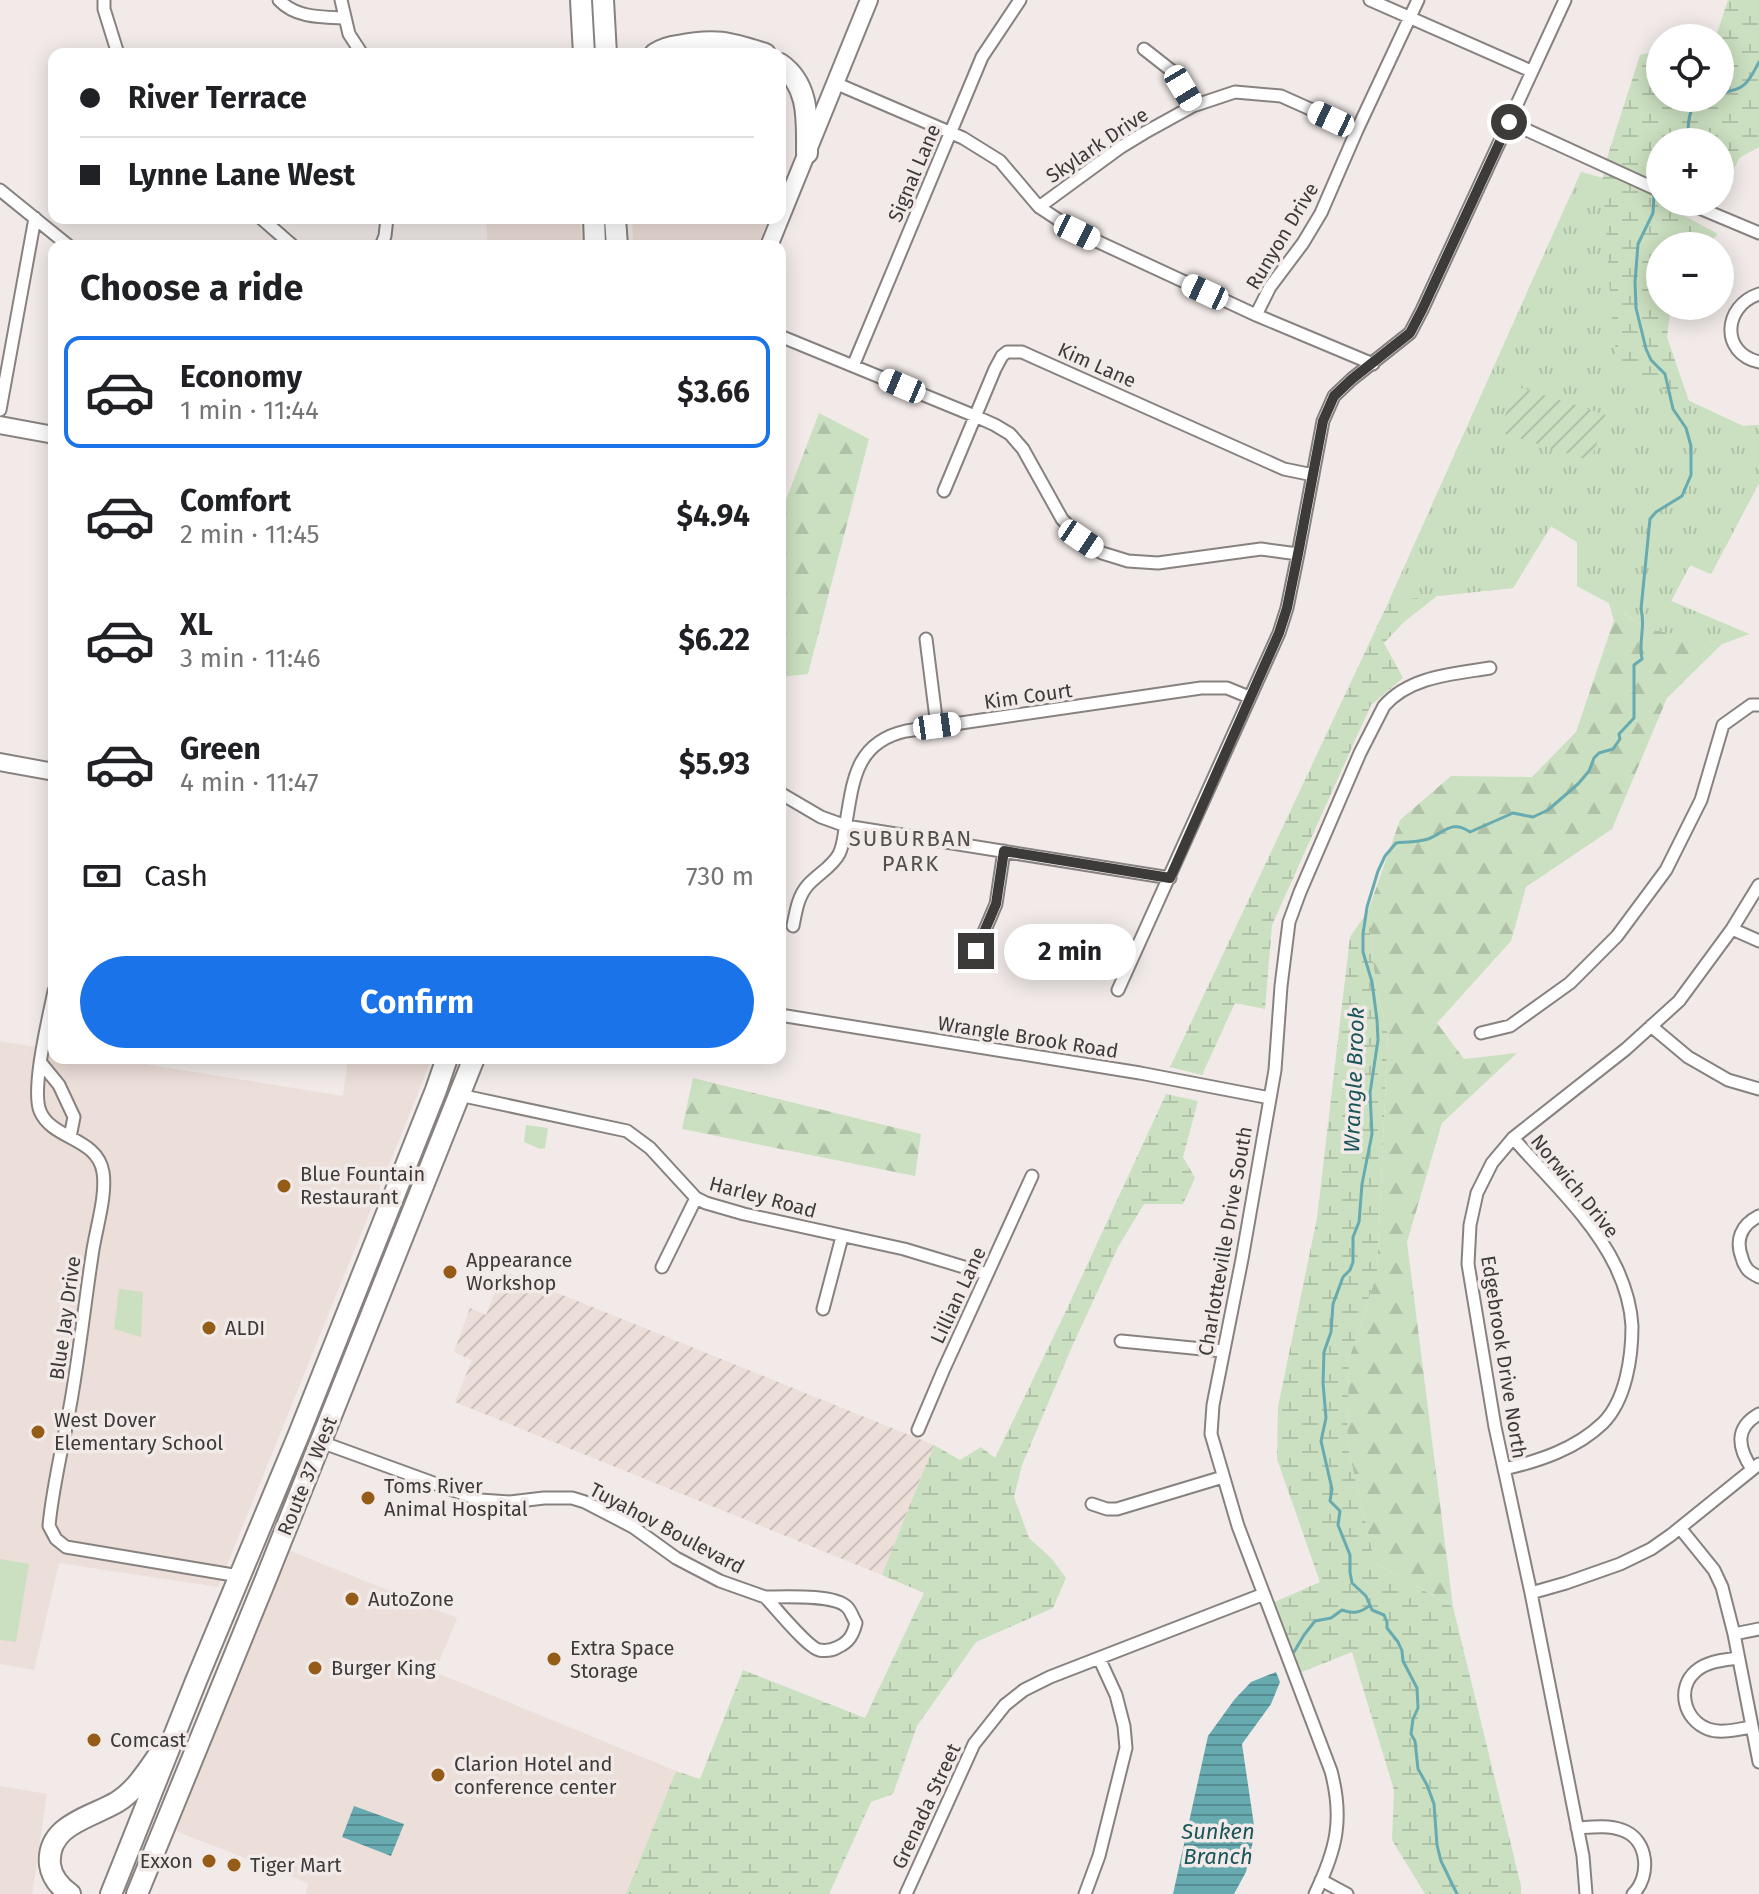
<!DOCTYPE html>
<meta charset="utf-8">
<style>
body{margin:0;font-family:"Fira Sans",sans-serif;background:#f2f2f2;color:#202124;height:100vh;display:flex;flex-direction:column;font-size:30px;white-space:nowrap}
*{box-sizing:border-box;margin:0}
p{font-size:26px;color:#757577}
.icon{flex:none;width:44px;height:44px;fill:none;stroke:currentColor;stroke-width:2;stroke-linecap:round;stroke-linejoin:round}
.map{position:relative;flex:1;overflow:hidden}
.sheet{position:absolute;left:48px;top:240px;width:738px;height:824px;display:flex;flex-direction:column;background:#fff;border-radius:16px;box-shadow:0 4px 20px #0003}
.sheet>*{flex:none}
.banner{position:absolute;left:48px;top:48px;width:738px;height:176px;border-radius:16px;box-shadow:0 4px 20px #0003;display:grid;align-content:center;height:176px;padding:0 32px;background:#fff}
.buttons{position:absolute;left:1646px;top:24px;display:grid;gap:16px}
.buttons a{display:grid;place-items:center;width:88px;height:88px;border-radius:50%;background:#fff;box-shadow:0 4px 20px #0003;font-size:40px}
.end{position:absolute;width:36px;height:36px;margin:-18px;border:10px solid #3d3b3a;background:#fff;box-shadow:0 0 0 4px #fff}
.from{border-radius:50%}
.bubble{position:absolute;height:56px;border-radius:28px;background:#fff;box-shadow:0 4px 20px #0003;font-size:26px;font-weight:700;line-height:56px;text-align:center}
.car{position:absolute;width:24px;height:48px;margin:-24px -12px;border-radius:10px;box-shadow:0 0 6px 2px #0007;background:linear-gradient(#fff 24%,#345 0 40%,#fff 0 76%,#345 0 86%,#fff 0)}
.banner b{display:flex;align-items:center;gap:28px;height:76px;font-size:30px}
.banner b+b{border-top:2px solid #e0e0e0}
.banner i{width:20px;height:20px;background:#202124}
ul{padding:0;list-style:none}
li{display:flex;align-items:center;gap:24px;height:112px;margin:0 16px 12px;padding:0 16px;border:4px solid transparent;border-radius:16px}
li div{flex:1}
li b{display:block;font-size:30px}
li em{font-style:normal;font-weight:700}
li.on{border-color:#1a73e8}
li>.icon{width:72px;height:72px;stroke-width:1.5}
h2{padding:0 32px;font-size:36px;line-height:96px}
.pay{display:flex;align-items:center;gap:20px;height:88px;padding:0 32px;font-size:30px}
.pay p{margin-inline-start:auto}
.action{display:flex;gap:16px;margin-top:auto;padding:16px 32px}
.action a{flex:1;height:92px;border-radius:48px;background:#1a73e8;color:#fff;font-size:32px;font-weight:700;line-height:92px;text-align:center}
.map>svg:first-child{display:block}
</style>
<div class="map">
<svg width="1759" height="1894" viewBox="0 0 1759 1894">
<defs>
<pattern id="industrial-furrows" width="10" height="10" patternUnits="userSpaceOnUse" patternTransform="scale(2)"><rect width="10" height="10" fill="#ecded8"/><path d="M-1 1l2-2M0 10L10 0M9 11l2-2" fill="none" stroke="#cbbfba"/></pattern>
<pattern id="forest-firs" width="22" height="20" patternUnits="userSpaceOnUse" patternTransform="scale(2)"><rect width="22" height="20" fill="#cbe0c0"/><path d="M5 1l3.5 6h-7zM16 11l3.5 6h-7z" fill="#afc1a6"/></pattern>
<pattern id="wetland-marsh" width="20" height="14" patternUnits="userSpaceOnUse" patternTransform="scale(2)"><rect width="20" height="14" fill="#cbe0c0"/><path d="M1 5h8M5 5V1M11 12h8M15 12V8" fill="none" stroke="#afc1a6"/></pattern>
<pattern id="park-tufts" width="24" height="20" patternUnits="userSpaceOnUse" patternTransform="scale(2)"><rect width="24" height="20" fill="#cbe0c0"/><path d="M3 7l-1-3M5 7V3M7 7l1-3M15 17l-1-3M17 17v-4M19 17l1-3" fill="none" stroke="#afc1a6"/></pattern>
<pattern id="garden-furrows" width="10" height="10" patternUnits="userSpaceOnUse" patternTransform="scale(2)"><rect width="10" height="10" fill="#cbe0c0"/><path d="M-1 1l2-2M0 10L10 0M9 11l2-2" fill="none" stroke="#afc1a6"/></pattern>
<pattern id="water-rules" width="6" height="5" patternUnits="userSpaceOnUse" patternTransform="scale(2)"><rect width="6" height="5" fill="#67abb1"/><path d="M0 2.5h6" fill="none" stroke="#568c91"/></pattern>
</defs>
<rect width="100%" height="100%" fill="#f1eae8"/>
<path fill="#ecded8" d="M486 218H580L582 246H488Z
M632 218H769L757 246H633Z
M0 1041 54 1050V1058H107L343 1096 348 1058H432L218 1587 59 1563 34 1670 0 1664Z
M288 1550 457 1618 435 1672 676 1771 626 1894H306L308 1883 176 1831Z
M0 1786 47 1794 32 1894H0Z"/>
<path fill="url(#industrial-furrows)" d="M503 1271 934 1445 882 1575 455 1402 472 1360 454 1352 470 1308 486 1315Z"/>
<path fill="#cbe0c0" d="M526 1125 548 1128 545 1148 540 1149 524 1142Z
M119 1289 143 1292 141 1337 114 1329Z
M0 1559 29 1564 16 1642 0 1640Z"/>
<path fill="url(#forest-firs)" d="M819 413 869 439 808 674 780 677V516Z
M1623 613 1645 628 1722 644 1667 698 1612 829 1526 887 1511 941 1437 1023 1464 1059 1517 1053 1442 1123 1407 1242 1453 1607 1375 1563 1347 1444 1349 1359 1377 1273 1388 1034 1376 989 1368 911 1400 820 1451 776 1532 777 1576 732 1614 620Z
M693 1078 921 1134 915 1176 682 1129Z"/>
<path fill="url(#wetland-marsh)" d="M1728 0H1759V147L1739 158 1720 199V142H1660V202H1675L1672 209 1718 234 1706 246H1660V306H1671L1667 337 1689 401 1743 426 1759 425V483L1711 574 1690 565 1671 601 1749 634 1722 644 1645 628 1624 613 1614 620 1609 603 1577 586V542L1551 526 1513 588 1437 596 1404 622 1384 643 1403 678 1371 705 1272 925 1265 1009 1235 1003 1202 1075 1170 1067 1389 601 1581 172 1603 178 1606 161 1640 55 1660 50V98H1720V38H1709L1716 36Z
M1368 911 1376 989 1388 1034 1377 1273 1349 1359 1347 1444 1375 1563 1453 1607 1521 1886V1894H1425L1392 1840 1394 1790 1352 1652 1294 1675 1268 1605 1320 1582 1277 1459 1278 1407 1317 1218 1350 937Z
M1166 1094 1198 1101 1183 1157 1195 1178 1183 1204H1144L1118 1247 1071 1349 1022 1465 1014 1497 1029 1538 1052 1559 1066 1578 1053 1608 976 1642 917 1726 893 1794 871 1802 829 1894H626L676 1771 700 1779 743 1670 865 1718 924 1593 882 1575 934 1445 960 1460 981 1447 995 1458 1065 1313Z"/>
<path fill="url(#park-tufts)" d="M1581 172 1603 179 1611 309 1618 368 1743 426 1759 425V483L1711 574 1690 565 1671 601 1749 634 1722 644 1645 628 1624 613 1614 620 1609 603 1577 586V542L1551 526 1513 588 1389 601Z"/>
<path fill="url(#garden-furrows)" d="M1515 386 1606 415 1591 461 1500 432Z"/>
<path fill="url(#water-rules)" d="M1276 1672 1280 1682 1271 1704 1242 1744 1255 1832 1246 1872 1234 1894H1173L1208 1736 1234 1700 1251 1682Z
M354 1806 404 1824 391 1856 342 1837Z"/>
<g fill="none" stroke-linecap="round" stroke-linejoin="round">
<path stroke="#67abb1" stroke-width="3" d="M1720 93C1744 90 1748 84 1759 62
M1688 142C1688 127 1687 109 1700 98
M1656 183 1658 174 1660 173
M1294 1652 1304 1635 1315 1621 1331 1618 1342 1610C1353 1614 1361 1613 1370 1605
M1457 1894 1441 1861 1437 1845 1434 1804 1427 1785 1418 1769 1415 1741 1411 1734 1413 1719 1418 1708 1417 1688 1403 1661 1402 1651 1398 1642 1387 1628V1622L1384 1615 1372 1610 1366 1596 1352 1583 1350 1572V1555L1338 1525 1340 1511 1330 1501 1332 1489 1321 1441 1326 1418 1323 1383 1324 1352 1331 1332 1333 1304 1343 1277 1350 1270 1353 1262V1237L1359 1222 1362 1184 1372 1134 1370 1093 1378 1040 1377 1020 1372 982 1363 952V934L1367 907 1378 871 1385 856 1396 843C1406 842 1419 842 1428 839 1444 833 1452 819 1470 832L1513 813 1533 817 1548 810 1578 784 1589 771 1594 758 1599 753 1613 749 1620 739 1619 734 1634 718V665L1642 659C1638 641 1646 627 1641 609L1650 519 1656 512 1682 496 1691 475V446L1686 428 1673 409 1665 374 1651 360 1646 349 1636 308 1635 282 1638 244 1653 213 1654 195"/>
<g stroke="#87827f" stroke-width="15">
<path id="street" d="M104 0V9L118 54
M279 0C296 18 321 17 345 18
M341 0 349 34 362 54
M1370 0 1531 71
M1144 49 1172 71 1193 106
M835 83 963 138 1000 161 1039 207 1077 232 1256 315 1373 364
M1509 122 1660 191
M0 190 69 246
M1685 202 1759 233
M1039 207 1121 147 1144 133 1193 106 1235 92 1281 96 1357 130
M261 218 293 246
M381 246 385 236 387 218
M1759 294C1723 306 1720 353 1759 362
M1256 315 1270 287 1303 243 1321 213 1357 130 1418 0
M780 336 975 416 995 425 1010 434 1023 449 1062 519 1081 539 1102 553 1128 561 1158 563 1261 549 1298 554
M853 366 982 57 1020 0
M0 410 35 218
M944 491 995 369 1002 356 1007 352H1022L1033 357 1284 469 1313 475
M926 639 937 726
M780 793 821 817 846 826 1170 878
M793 926C796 911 798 896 808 885 818 874 832 867 839 854 844 844 844 833 846 823 853 780 856 742 906 731L1201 688H1227L1249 697
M1732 929 1759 941
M976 951 996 904 1004 851
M1118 990 1279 633 1287 608 1298 554 1323 421 1334 396 1352 379 1410 333 1422 310 1565 0
M54 991C49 1016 31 1089 40 1111 52 1140 97 1137 103 1172 107 1197 95 1231 92 1256 85 1302 80 1348 72 1395 65 1438 53 1482 49 1526L56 1539 66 1547 239 1576
M780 1015 1140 1073 1270 1098
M1651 1026 1688 1057 1728 1080 1759 1089
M1481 1033 1510 1026 1570 983 1617 936 1666 870 1701 800 1723 725 1751 705H1759
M41 1063 59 1085 74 1117 70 1137
M459 1095 627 1131 650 1148 696 1198 706 1203 744 1214 904 1249 987 1274
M1759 1216C1741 1225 1735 1240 1742 1258 1743 1263 1745 1266 1748 1270 1751 1273 1755 1275 1759 1277
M662 1267 696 1198
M823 1309 842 1237
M1121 1341 1223 1351
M918 1430 943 1371 1032 1176
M321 1442 480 1500 510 1502 544 1498H572L585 1502 633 1527 676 1558 720 1581 765 1597
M1504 1469C1539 1461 1576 1449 1603 1423 1626 1400 1632 1357 1632 1326 1631 1307 1624 1284 1616 1267 1593 1219 1548 1178 1513 1138
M1752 1469C1738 1448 1734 1428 1759 1414
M1092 1504 1107 1509H1117L1223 1477
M1680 1528 1714 1570 1722 1587 1734 1634 1759 1762
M1531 1593 1566 1583 1620 1564 1651 1549 1671 1535 1759 1464
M765 1597C784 1597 834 1594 847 1607 851 1611 853 1618 856 1623 853 1635 849 1642 838 1647 833 1650 825 1651 819 1650 807 1647 776 1608 765 1597Z
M1734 1634 1759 1629
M1738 1658C1724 1660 1707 1661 1696 1671 1676 1688 1684 1720 1708 1729 1721 1734 1738 1729 1752 1727
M1577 1828C1592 1827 1608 1825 1622 1830 1649 1839 1651 1877 1633 1894
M1321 1880 1347 1894
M906 1894 974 1744 1005 1705 1024 1690 1050 1677 1264 1594
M1085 1894 1099 1856 1126 1748 1124 1726 1116 1695 1099 1658
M1315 1894C1336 1850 1344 1820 1331 1771L1238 1526 1211 1434 1213 1405 1242 1259 1275 1070 1281 986 1289 922 1300 892 1360 753 1384 706C1410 676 1454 674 1490 668
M1586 1894 1583 1856 1531 1593 1495 1427 1468 1264 1470 1225 1477 1193 1492 1163 1513 1138 1626 1049 1679 1001 1732 929 1759 885"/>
</g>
<g stroke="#87827f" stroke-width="20">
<path id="secondary" d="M769 246 869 0
M0 425 54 435
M0 762 54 772"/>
</g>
<g stroke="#87827f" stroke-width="24">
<path id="highway" d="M581 0 584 54
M603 0 606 54
M655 54C663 49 669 47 678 46 716 38 730 43 765 54
M780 64C810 85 807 121 807 153
M594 218 595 246
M615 218 617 246
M70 1894C60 1887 52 1878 50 1865 46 1825 90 1818 117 1802 135 1791 146 1773 158 1756
M111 1894 196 1681 299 1434 436 1090 447 1058
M137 1894 265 1581 474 1058"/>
</g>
<use href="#street" stroke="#fff" stroke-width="11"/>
<use href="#secondary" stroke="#fff" stroke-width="16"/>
<use href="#highway" stroke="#fff" stroke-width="20"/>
</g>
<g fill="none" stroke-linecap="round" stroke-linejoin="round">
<path stroke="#3d3b3a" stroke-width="10" d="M976 951 996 904 1004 851 1170 878 1279 633 1287 608 1298 554 1323 421 1334 396 1352 379 1410 333 1422 310 1509 122"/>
</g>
<g fill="#945c16" stroke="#f1eae8" stroke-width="3">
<circle cx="284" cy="1186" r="8"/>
<circle cx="450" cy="1272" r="8"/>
<circle cx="209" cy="1328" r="8"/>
<circle cx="38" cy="1432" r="8"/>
<circle cx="368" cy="1498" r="8"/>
<circle cx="352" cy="1599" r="8"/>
<circle cx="554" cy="1659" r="8"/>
<circle cx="315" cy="1668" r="8"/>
<circle cx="94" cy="1740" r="8"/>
<circle cx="438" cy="1775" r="8"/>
<circle cx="209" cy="1861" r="8"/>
<circle cx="234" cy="1865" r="8"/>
</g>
<g text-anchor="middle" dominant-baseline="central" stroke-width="7" stroke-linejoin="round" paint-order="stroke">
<g font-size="20" fill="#3d3b3a" stroke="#f1eae8">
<text transform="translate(1097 145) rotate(-34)">Skylark Drive</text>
<text transform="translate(914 173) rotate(-67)">Signal Lane</text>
<text transform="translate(1282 236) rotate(-59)">Runyon Drive</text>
<text transform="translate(1097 365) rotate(24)">Kim Lane</text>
<text transform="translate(1028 696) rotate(-8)">Kim Court</text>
<text transform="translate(1028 1037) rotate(9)">Wrangle Brook Road</text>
<text transform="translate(1575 1186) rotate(51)">Norwich Drive</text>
<text transform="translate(763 1197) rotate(15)">Harley Road</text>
<text transform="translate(1225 1241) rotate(-80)">Charlotteville Drive South</text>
<text transform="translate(958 1295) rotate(-65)">Lillian Lane</text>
<text transform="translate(65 1318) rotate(-82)">Blue Jay Drive</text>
<text transform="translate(1504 1357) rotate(81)">Edgebrook Drive North</text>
<text transform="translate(307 1476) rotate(-68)">Route 37 West</text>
<text transform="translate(667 1528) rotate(28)">Tuyahov Boulevard</text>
<text transform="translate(926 1806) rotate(-65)">Grenada Street</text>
</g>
<g font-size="20" fill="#3d3b3a" stroke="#f1eae8" text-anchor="start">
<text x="300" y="1174">Blue Fountain<tspan x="300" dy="23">Restaurant</tspan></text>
<text x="466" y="1260">Appearance<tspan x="466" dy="23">Workshop</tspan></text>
<text x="225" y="1328">ALDI</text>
<text x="54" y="1420">West Dover<tspan x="54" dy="23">Elementary School</tspan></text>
<text x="384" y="1486">Toms River<tspan x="384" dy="23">Animal Hospital</tspan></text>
<text x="368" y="1599">AutoZone</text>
<text x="570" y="1648">Extra Space<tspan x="570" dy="23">Storage</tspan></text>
<text x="331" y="1668">Burger King</text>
<text x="110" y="1740">Comcast</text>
<text x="454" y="1764">Clarion Hotel and<tspan x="454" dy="23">conference center</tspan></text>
<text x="193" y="1861" text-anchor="end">Exxon</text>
<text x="250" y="1865">Tiger Mart</text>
</g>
<g font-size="22" letter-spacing="2" fill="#544f4d" stroke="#f1eae8">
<text x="911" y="838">SUBURBAN<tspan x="911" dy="25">PARK</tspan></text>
</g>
<g font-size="22" font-style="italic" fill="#1b565b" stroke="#f1eae8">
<text transform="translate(1354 1080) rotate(-88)">Wrangle Brook</text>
<text x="1218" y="1831">Sunken<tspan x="1218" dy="25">Branch</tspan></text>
</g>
</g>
</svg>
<div class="buttons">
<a><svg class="icon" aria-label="locate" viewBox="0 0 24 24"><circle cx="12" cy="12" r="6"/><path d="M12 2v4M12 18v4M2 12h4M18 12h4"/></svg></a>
<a>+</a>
<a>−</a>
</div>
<i class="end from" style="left:1509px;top:122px"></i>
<i class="end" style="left:976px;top:951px"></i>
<div class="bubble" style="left:1004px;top:924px;width:132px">2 min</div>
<i class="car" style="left:1183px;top:88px;rotate:149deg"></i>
<i class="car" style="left:1331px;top:119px;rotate:295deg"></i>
<i class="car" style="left:1077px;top:232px;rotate:116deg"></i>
<i class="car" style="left:1205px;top:292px;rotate:295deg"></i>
<i class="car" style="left:902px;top:386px;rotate:293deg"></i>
<i class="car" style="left:1081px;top:539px;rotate:124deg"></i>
<i class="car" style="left:937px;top:726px;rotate:82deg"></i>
<div class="banner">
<b><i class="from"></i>River Terrace</b>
<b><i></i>Lynne Lane West</b>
</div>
<section class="sheet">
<h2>Choose a ride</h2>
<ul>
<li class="on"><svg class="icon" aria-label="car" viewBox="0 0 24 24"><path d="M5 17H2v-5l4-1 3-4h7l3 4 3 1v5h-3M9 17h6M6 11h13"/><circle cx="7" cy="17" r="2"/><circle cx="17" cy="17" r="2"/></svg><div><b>Economy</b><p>1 min · 11:44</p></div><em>$3.66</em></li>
<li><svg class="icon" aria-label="car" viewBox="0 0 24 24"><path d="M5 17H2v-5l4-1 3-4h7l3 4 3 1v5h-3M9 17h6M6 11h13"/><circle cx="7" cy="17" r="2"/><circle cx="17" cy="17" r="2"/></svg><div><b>Comfort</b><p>2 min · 11:45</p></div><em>$4.94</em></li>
<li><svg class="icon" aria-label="car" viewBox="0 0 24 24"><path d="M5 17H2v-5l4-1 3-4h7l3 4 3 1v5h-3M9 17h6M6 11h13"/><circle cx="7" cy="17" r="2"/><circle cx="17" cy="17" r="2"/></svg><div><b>XL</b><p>3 min · 11:46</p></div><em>$6.22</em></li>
<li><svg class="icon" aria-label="car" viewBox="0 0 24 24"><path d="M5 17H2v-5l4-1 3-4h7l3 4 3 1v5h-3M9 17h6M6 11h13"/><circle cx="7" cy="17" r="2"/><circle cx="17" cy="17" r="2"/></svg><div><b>Green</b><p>4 min · 11:47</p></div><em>$5.93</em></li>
</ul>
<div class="pay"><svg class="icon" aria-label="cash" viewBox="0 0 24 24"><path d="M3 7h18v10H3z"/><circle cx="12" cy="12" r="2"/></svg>Cash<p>730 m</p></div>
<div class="action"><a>Confirm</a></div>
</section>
</div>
